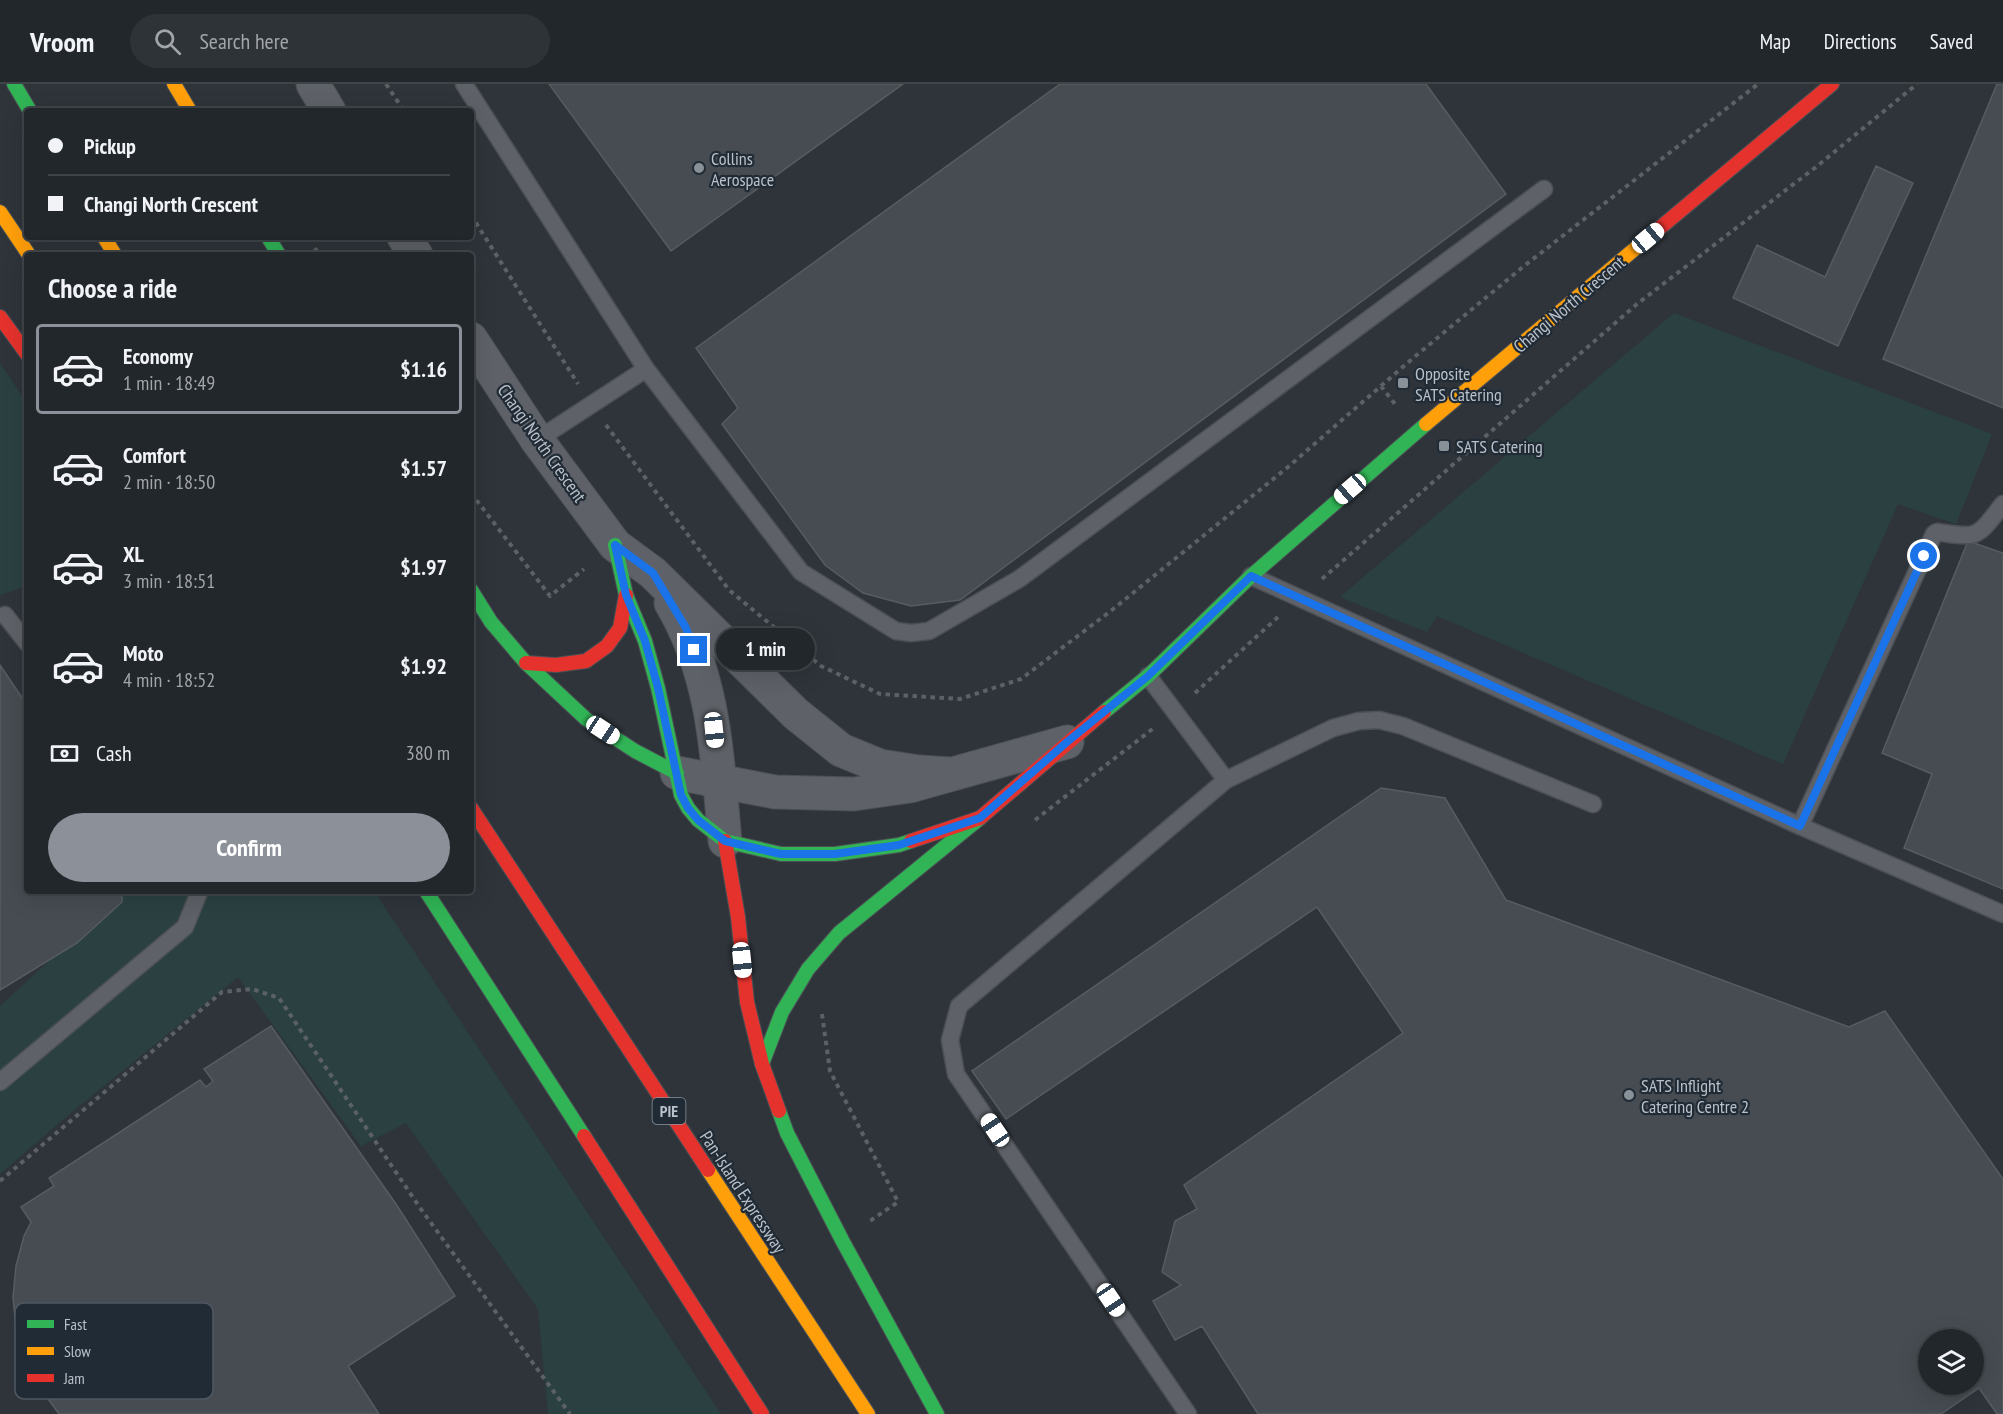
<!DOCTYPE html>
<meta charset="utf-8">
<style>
body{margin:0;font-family:"PT Sans Narrow",sans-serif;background:#2e3338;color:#f1f3f6;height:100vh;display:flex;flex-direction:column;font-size:22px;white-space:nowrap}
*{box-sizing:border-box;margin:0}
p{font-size:20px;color:#a2a5a9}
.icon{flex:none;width:33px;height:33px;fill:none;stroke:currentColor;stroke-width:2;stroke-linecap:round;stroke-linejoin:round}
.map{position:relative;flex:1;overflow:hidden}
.details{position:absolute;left:24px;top:168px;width:450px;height:642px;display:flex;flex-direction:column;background:#22272c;border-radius:6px;box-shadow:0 6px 24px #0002,0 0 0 2px #3f4448}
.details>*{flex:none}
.hud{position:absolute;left:24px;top:24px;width:450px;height:132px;border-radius:6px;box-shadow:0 6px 24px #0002,0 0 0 2px #3f4448;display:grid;align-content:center;height:132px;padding:0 24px;background:#22272c}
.buttons{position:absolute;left:1918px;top:1245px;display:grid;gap:12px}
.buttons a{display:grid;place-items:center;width:66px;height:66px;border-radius:50%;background:#22272c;box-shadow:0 6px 24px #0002,0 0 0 2px #3f4448;font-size:30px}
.end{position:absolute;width:27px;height:27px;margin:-14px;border:8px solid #1a73e8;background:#fff;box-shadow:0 0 0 3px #fff}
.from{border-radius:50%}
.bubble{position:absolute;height:42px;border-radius:21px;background:#22272c;box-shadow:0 6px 24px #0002,0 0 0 2px #3f4448;font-size:20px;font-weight:800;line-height:42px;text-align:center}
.car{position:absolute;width:18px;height:36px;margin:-18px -9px;border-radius:8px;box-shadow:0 0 4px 2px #0007;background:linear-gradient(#fff 24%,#345 0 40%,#fff 0 76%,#345 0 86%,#fff 0)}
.hud b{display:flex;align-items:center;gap:21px;height:57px;font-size:22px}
.hud b+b{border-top:2px solid #3f4448}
.hud i{width:15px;height:15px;background:#f1f3f6}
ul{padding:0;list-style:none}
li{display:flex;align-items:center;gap:18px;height:90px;margin:0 12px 9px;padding:0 12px;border:3px solid transparent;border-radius:6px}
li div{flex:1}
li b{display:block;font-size:22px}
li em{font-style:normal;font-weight:800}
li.on{border-color:#8c9099}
li>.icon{width:54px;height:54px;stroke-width:1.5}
h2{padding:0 24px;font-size:27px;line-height:72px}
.pay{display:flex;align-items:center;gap:15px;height:66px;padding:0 24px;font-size:22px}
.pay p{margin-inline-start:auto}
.button{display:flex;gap:12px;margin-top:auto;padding:12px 24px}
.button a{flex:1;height:69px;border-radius:36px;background:#8c9099;color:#fff;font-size:24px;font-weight:800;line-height:69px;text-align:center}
header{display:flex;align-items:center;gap:36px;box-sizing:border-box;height:84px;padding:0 30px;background:#22272c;border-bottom:2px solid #3f4448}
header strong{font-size:28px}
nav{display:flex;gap:33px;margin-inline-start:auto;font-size:21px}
.search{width:420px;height:54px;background:#2e3338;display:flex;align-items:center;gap:15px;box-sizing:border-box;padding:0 21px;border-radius:33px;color:#a2a5a9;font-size:22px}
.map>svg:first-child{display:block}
</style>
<header>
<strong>Vroom</strong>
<div class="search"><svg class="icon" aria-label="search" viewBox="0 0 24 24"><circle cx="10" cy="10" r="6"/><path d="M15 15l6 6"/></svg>Search here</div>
<nav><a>Map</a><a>Directions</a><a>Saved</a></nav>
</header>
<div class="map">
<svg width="2003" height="1330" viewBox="0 0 2003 1330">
<rect width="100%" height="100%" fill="#2e343a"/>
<path fill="#2b4141" d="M1674 229 1992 350 1956 440 1898 420 1783 680 1437 532 1427 548 1340 513Z
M0 279 27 319V502L0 511Z
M126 807H374L721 1330H548L538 1225 406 1039 361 1062 238 893 73 1027 0 1090V922Z"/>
<path fill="#474c52" stroke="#565c61" stroke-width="1.5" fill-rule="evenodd" d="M549 0H903L671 167Z
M1060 0H1426L1506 110 960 516 911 522 863 509 825 481 722 340 738 324 696 264Z
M1997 0H2003V324L1883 275Z
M1876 82 1913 99 1838 262 1733 214 1757 161 1825 193Z
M1968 457 2003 469V805L1904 764 1932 690 1882 669Z
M0 581 27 621V807H122V818L77 859 0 906Z
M1381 704 1445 714 1506 816 1849 943 1885 927 2003 1095V1330H1997L1979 1304 1941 1330H1258L1202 1242 1175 1256 1153 1217 1181 1201 1162 1188 1175 1137 1197 1125 1184 1101 1403 949 1317 823 1006 1035 972 987ZM1929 1256H1974V1300H1929Z
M271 942 396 1120 455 1212 348 1282 379 1330H59L38 1301 24 1273 16 1244 13 1213 16 1182 24 1152 31 1138 21 1123 54 1102 49 1094 200 996 206 1003 213 997 204 985Z"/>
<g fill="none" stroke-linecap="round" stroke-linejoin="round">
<g stroke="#4c5055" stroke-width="19">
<path id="lane" d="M464 0 646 285 801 488 896 547 911 549 929 547 1019 495 1544 105
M537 356 646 285
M1251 492 1800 742 1934 450 1937 448C1980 455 1977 453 2003 420
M5 531 27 559
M1148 592 1226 696
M1800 742 2003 830
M0 998 185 843 198 811 197 807
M1188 1330 956 990 950 956 959 922 1226 696 1333 644 1359 637 1379 636 1403 642 1593 720"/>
</g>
<g stroke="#4c5055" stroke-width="35">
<path id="street" d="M313 0 329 27
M404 153 416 171
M471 255 537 356 615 461 653 489 796 630 841 666 880 682 919 688 950 690
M671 519C715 593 717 673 725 757
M677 689 775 708 854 710 910 702 1067 658"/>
</g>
<g stroke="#4c5055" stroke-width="16">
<path id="fast" d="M14 0 30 27
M268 153 279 171
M615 461 626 511 645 557 658 604 681 711 688 724 698 736 725 757 781 770H835L899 761 911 757
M471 506 491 538 526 579 586 635 635 667 677 689
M1104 628 1148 592 1251 492 1426 340
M426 807 584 1052
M762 980 782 928 808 885 839 849 980 734
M779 1027 787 1049 842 1156 937 1330"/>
</g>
<g stroke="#4c5055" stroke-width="16">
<path id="slow" d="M174 0 190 27
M0 128 29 171
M104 153 115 171
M1426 340 1649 153
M708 1086 868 1330"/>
</g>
<g stroke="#4c5055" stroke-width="16">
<path id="jam" d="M1649 153 1832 0
M0 233 27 270
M526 579 556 581 586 577 607 562 620 544 626 511
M471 724 708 1086
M725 757 738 833 747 918 762 980 779 1027
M911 757 980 734 1104 628
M584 1052 762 1330"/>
</g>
<path stroke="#5c6166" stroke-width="4" stroke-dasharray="4.5 4.5" stroke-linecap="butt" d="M386 0 404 27
M471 131 578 300
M315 164 319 171
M1381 302 1395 320
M606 341 729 506 821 582 880 610 960 615 1021 595 1112 526 1288 383 1412 275 1524 182 1758 0
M471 409 550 512 584 485
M1322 495 1637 220 1816 83 1917 0
M1195 609 1278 533
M1035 736 1155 643
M822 930 830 987 898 1118 870 1137
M0 1097 222 908 252 905 279 914 418 1121 570 1330"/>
<use href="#lane" stroke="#5e6268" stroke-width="16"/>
<use href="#street" stroke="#5e6268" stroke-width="33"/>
<use href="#fast" stroke="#30b455" stroke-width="14"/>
<use href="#slow" stroke="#ff9f0a" stroke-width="14"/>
<use href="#jam" stroke="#e5322d" stroke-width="14"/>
</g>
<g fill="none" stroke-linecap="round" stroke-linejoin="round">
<path stroke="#1a73e8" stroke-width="8" d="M694 566 686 544 653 489 615 461 626 511 645 557 658 604 681 711 688 724 698 736 725 757 781 770H835L899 761 980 734 1067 658 1148 592 1251 492 1800 742 1924 472"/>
</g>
<g fill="#889098" stroke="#212b35" stroke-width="2">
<circle cx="699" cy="84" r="6"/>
<rect x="1397" y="293" width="12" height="12" rx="3"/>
<rect x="1438" y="356" width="12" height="12" rx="3"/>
<circle cx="1629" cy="1011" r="6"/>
</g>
<g text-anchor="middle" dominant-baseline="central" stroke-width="4.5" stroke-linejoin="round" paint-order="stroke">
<rect fill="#212b35" stroke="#8b949d" stroke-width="1.5" x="652.5" y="1014" width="33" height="26" rx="4.5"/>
<g font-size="16" font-weight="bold" fill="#b9c1ca">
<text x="669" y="1027">PIE</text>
</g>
<g font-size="18" fill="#b9c1ca" stroke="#212b35" text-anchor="start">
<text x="711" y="74">Collins<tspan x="711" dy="21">Aerospace</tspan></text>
<text x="1415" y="289">Opposite<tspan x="1415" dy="21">SATS Catering</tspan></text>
<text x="1456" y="362">SATS Catering</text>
<text x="1641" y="1001">SATS Inflight<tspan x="1641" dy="21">Catering Centre 2</tspan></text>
</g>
<g font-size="18" fill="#b9c1ca" stroke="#212b35">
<text transform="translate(1569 220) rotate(-40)">Changi North Crescent</text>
<text transform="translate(542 359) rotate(55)">Changi North Crescent</text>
<text transform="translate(743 1108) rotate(57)">Pan-Island Expressway</text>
</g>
</g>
<rect x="15" y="1219" width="198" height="96" rx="9" fill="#212b35" stroke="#4f5862" stroke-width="1.5"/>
<rect x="27" y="1236" width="27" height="8" fill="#30b455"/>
<rect x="27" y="1263" width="27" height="8" fill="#ff9f0a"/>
<rect x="27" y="1290" width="27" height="8" fill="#e5322d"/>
<g font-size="16" fill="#b9c1ca">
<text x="64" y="1246">Fast</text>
<text x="64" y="1273">Slow</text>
<text x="64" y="1300">Jam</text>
</g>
</svg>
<div class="buttons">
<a><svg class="icon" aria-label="layers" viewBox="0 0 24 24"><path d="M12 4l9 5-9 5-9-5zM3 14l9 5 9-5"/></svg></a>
</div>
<i class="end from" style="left:1924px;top:472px"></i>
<i class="end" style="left:694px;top:566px"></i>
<div class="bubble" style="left:716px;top:544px;width:99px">1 min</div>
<i class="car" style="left:1648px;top:154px;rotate:50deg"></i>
<i class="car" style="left:1350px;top:405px;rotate:229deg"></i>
<i class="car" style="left:603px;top:646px;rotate:123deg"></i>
<i class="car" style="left:714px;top:646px;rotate:174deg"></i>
<i class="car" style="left:742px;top:876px;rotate:174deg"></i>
<i class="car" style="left:995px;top:1046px;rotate:326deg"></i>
<i class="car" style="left:1111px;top:1216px;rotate:146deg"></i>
<div class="hud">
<b><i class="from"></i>Pickup</b>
<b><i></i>Changi North Crescent</b>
</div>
<section class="details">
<h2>Choose a ride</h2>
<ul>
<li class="on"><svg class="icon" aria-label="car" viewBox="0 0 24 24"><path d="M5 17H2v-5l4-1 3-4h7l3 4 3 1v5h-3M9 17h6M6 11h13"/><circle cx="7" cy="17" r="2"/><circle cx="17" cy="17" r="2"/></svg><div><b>Economy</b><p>1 min · 18:49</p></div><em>$1.16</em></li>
<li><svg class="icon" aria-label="car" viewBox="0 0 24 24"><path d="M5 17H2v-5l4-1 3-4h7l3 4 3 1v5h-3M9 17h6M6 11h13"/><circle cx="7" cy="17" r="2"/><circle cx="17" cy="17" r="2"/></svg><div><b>Comfort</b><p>2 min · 18:50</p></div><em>$1.57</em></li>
<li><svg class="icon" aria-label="car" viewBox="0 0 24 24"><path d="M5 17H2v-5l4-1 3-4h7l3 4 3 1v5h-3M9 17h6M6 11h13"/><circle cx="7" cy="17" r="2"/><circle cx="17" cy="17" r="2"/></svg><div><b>XL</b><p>3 min · 18:51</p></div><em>$1.97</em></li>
<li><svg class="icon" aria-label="car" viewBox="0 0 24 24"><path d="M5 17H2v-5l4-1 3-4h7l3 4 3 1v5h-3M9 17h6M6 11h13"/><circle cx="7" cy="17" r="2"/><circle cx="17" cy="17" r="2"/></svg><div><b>Moto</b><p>4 min · 18:52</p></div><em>$1.92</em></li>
</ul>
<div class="pay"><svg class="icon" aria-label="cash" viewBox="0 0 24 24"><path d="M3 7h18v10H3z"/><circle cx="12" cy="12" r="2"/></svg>Cash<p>380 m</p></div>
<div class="button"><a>Confirm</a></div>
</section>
</div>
